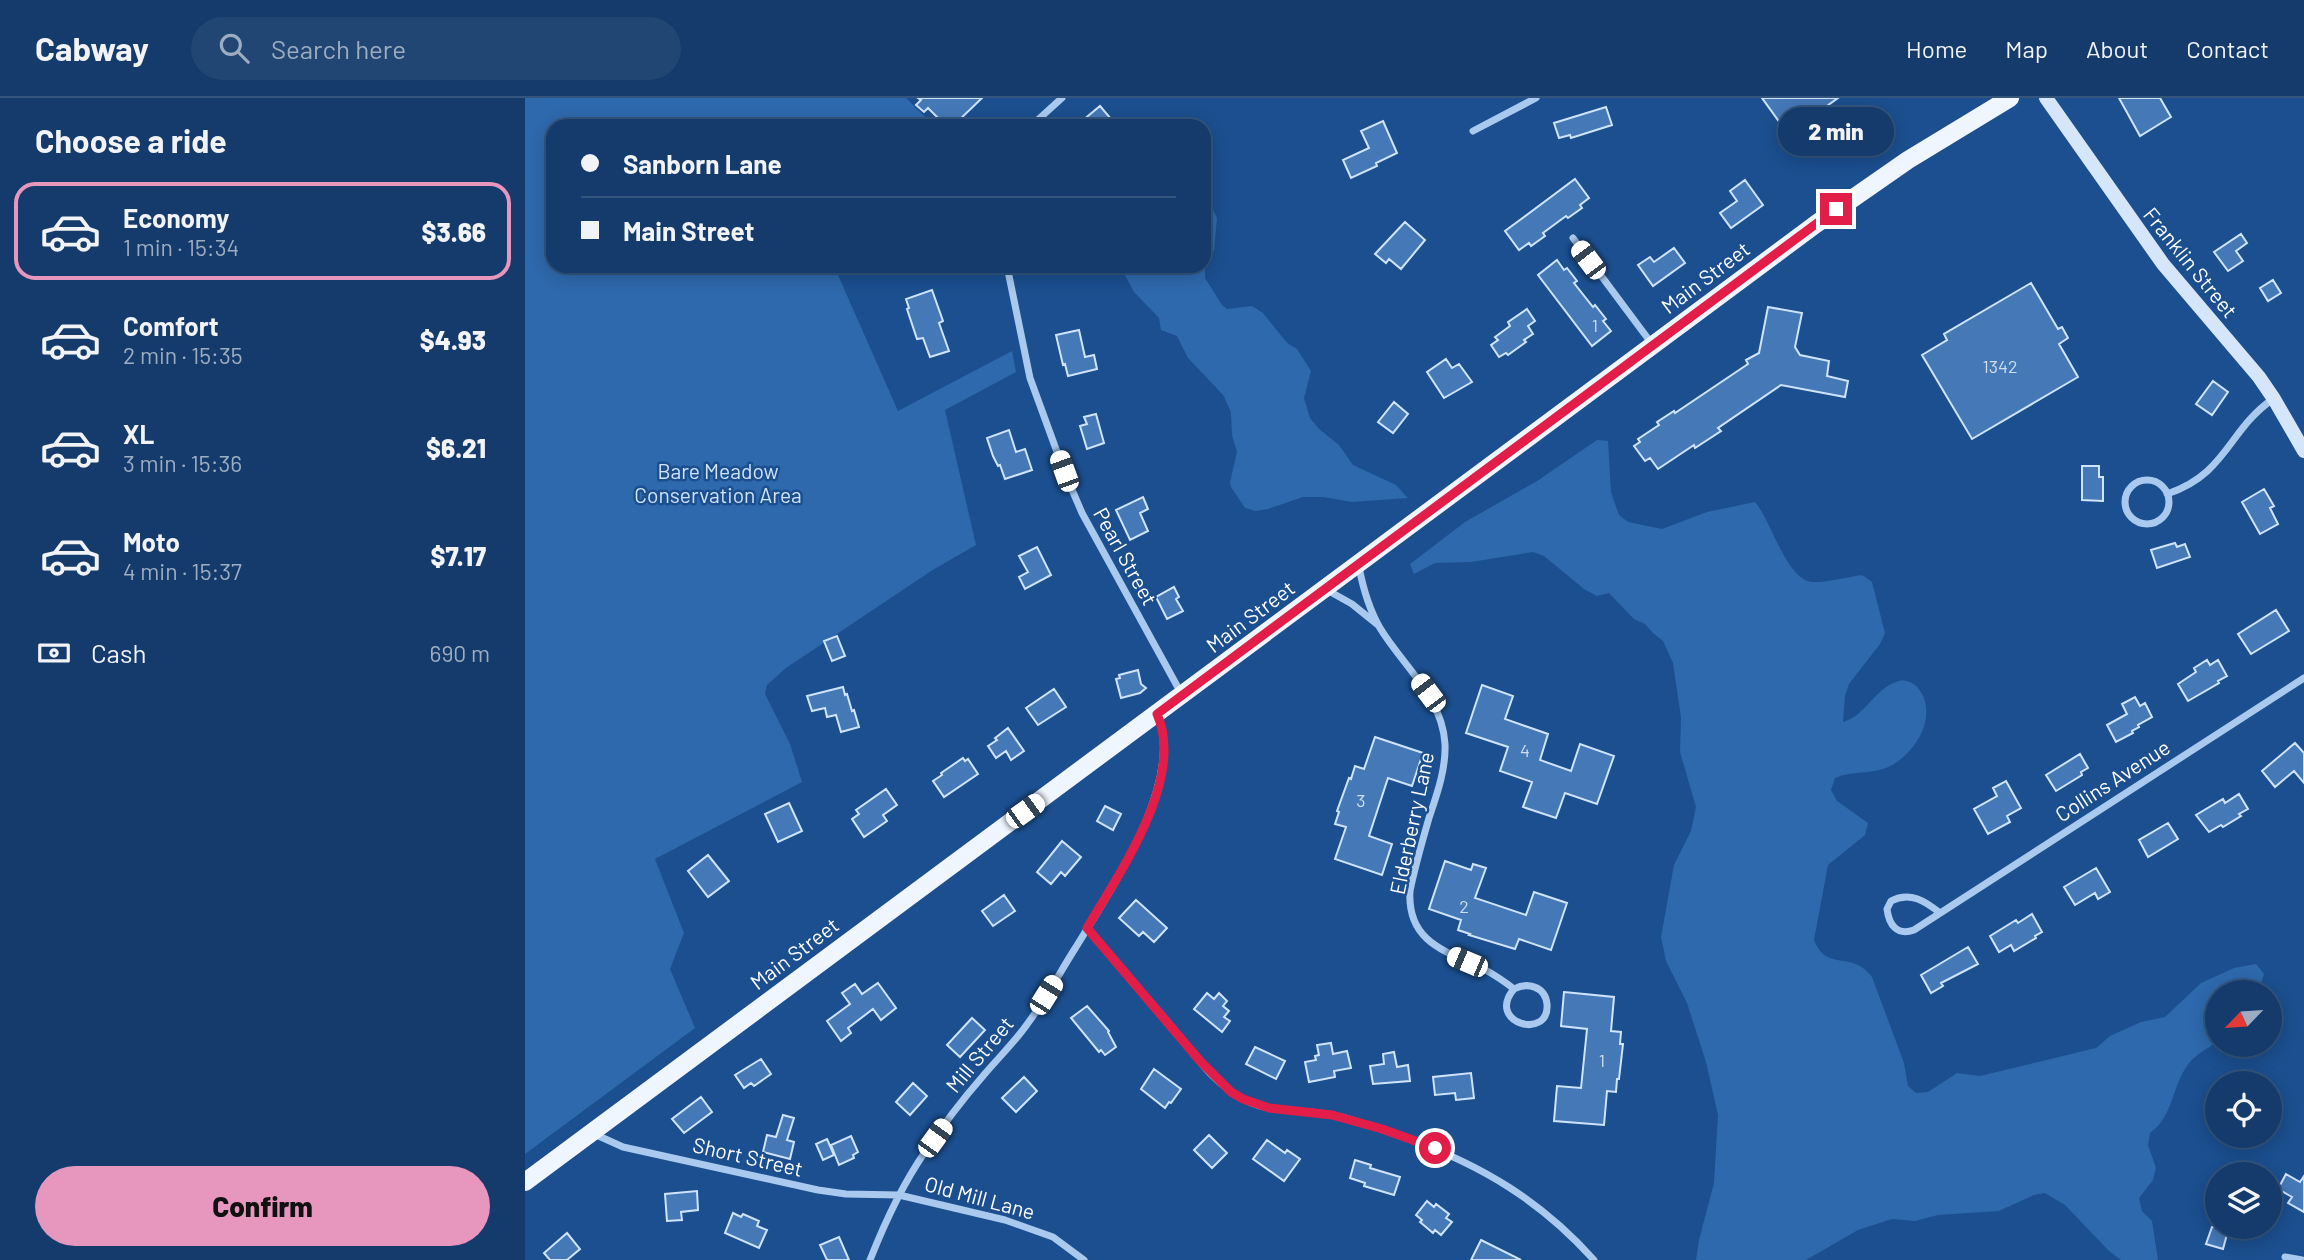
<!DOCTYPE html>
<meta charset="utf-8">
<style>
body{margin:0;font-family:Barlow,sans-serif;background:#214673;color:#f1f3f6;height:100vh;display:flex;flex-direction:column;font-size:26px;white-space:nowrap}
*{box-sizing:border-box;margin:0}
p{font-size:23px;color:#9dadc1}
.icon{flex:none;width:38px;height:38px;fill:none;stroke:currentColor;stroke-width:2;stroke-linecap:round;stroke-linejoin:round}
.map{position:relative;flex:1;overflow:hidden}
.side{display:flex;flex-direction:column;background:#143b6b;width:525px}
.side>*{flex:none}
.guide{position:absolute;left:21px;top:21px;width:665px;height:154px;border-radius:21px;box-shadow:0 4px 18px #0003,0 0 0 2px #33557e;display:grid;align-content:center;height:154px;padding:0 35px;background:#143b6b}
.needle{width:46px;rotate:245deg}
.tools{position:absolute;left:1680px;top:882px;display:grid;gap:14px}
.tools a{display:grid;place-items:center;width:77px;height:77px;border-radius:50%;background:#143b6b;box-shadow:0 4px 18px #0003,0 0 0 2px #33557e;font-size:35px}
.end{position:absolute;width:32px;height:32px;margin:-16px;border:9px solid #e11d48;background:#fff;box-shadow:0 0 0 4px #fff}
.from{border-radius:50%}
.bubble{position:absolute;height:49px;border-radius:24px;background:#143b6b;box-shadow:0 4px 18px #0003,0 0 0 2px #33557e;font-size:23px;font-weight:800;line-height:49px;text-align:center}
.car{position:absolute;width:21px;height:42px;margin:-21px -10px;border-radius:9px;box-shadow:0 0 5px 2px #0007;background:linear-gradient(#fff 24%,#345 0 40%,#fff 0 76%,#345 0 86%,#fff 0)}
.guide b{display:flex;align-items:center;gap:24px;height:66px;font-size:26px}
.guide b+b{border-top:2px solid #33557e}
.guide i{width:18px;height:18px;background:#f1f3f6}
ul{padding:0;list-style:none}
li{display:flex;align-items:center;gap:21px;height:98px;margin:0 14px 10px;padding:0 21px;border:4px solid transparent;border-radius:21px}
li div{flex:1}
li b{display:block;font-size:26px}
li em{font-style:normal;font-weight:800}
li.active{border-color:#e797bd}
li>.icon{width:63px;height:63px;stroke-width:1.5}
h2{padding:0 35px;font-size:32px;line-height:84px}
.pay{display:flex;align-items:center;gap:18px;height:77px;padding:0 35px;font-size:26px}
.pay p{margin-inline-start:auto}
.button{display:flex;gap:14px;margin-top:auto;padding:14px 35px}
.button a{flex:1;height:80px;border-radius:42px;background:#e797bd;color:#111;font-size:28px;font-weight:800;line-height:80px;text-align:center}
header{display:flex;align-items:center;gap:42px;box-sizing:border-box;height:98px;padding:0 35px;background:#143b6b;border-bottom:2px solid #33557e}
header strong{font-size:33px}
nav{display:flex;gap:38px;margin-inline-start:auto;font-size:24px}
.search{width:490px;height:63px;background:#214673;display:flex;align-items:center;gap:18px;box-sizing:border-box;padding:0 24px;border-radius:38px;color:#9dadc1;font-size:26px}
main{display:flex;flex:1;min-height:0}
.map>svg:first-child{display:block}
</style>
<header>
<strong>Cabway</strong>
<div class="search"><svg class="icon" aria-label="search" viewBox="0 0 24 24"><circle cx="10" cy="10" r="6"/><path d="M15 15l6 6"/></svg>Search here</div>
<nav><a>Home</a><a>Map</a><a>About</a><a>Contact</a></nav>
</header>
<main>
<section class="side">
<h2>Choose a ride</h2>
<ul>
<li class="active"><svg class="icon" aria-label="car" viewBox="0 0 24 24"><path d="M5 17H2v-5l4-1 3-4h7l3 4 3 1v5h-3M9 17h6M6 11h13"/><circle cx="7" cy="17" r="2"/><circle cx="17" cy="17" r="2"/></svg><div><b>Economy</b><p>1 min · 15:34</p></div><em>$3.66</em></li>
<li><svg class="icon" aria-label="car" viewBox="0 0 24 24"><path d="M5 17H2v-5l4-1 3-4h7l3 4 3 1v5h-3M9 17h6M6 11h13"/><circle cx="7" cy="17" r="2"/><circle cx="17" cy="17" r="2"/></svg><div><b>Comfort</b><p>2 min · 15:35</p></div><em>$4.93</em></li>
<li><svg class="icon" aria-label="car" viewBox="0 0 24 24"><path d="M5 17H2v-5l4-1 3-4h7l3 4 3 1v5h-3M9 17h6M6 11h13"/><circle cx="7" cy="17" r="2"/><circle cx="17" cy="17" r="2"/></svg><div><b>XL</b><p>3 min · 15:36</p></div><em>$6.21</em></li>
<li><svg class="icon" aria-label="car" viewBox="0 0 24 24"><path d="M5 17H2v-5l4-1 3-4h7l3 4 3 1v5h-3M9 17h6M6 11h13"/><circle cx="7" cy="17" r="2"/><circle cx="17" cy="17" r="2"/></svg><div><b>Moto</b><p>4 min · 15:37</p></div><em>$7.17</em></li>
</ul>
<div class="pay"><svg class="icon" aria-label="cash" viewBox="0 0 24 24"><path d="M3 7h18v10H3z"/><circle cx="12" cy="12" r="2"/></svg>Cash<p>690 m</p></div>
<div class="button"><a>Confirm</a></div>
</section>
<div class="map">
<svg width="1779" height="1162" viewBox="0 0 1779 1162">
<rect width="100%" height="100%" fill="#1b4f8f"/>
<path fill="#2e69ad" d="M0 0H381L409 28H28V168H309L373 313 487 253 491 274 420 312 451 447 406 473 261 570 242 587 240 596 265 646 277 684 130 761 159 835 145 871 170 930 0 1056Z
M679 94 692 120 689 152 680 169V180L697 207 702 211 727 208 738 215 762 245 772 251 786 273 779 300 785 320 794 331 814 347 828 367 871 387 883 400 827 404 798 399H778L743 411 731 413 720 410 706 389 705 384 712 354 707 337 706 315 699 298 663 260 652 238 636 232 634 220 609 194 595 168H679Z
M1072 342 1083 343 1086 394 1094 417 1103 424 1137 431 1182 414 1230 404C1246 422 1261 481 1287 484 1300 485 1322 479 1337 477L1347 484 1360 535 1355 546 1324 586 1320 598 1318 624C1341 618 1350 589 1374 583 1383 581 1392 587 1396 594 1413 623 1386 662 1358 671 1342 676 1326 673 1310 680L1306 692 1312 703 1343 725 1340 737 1303 767 1289 842C1302 875 1326 851 1347 879L1379 965 1383 988 1391 995 1403 994 1432 975 1455 978 1571 950 1585 938 1616 924 1640 919 1676 885 1709 870 1731 866 1739 876 1734 891 1730 894H1692V944C1682 951 1669 957 1662 968 1647 989 1648 1019 1625 1035L1623 1047 1631 1070 1628 1082 1614 1100 1617 1113 1627 1123 1633 1162H1596L1584 1153 1540 1107 1520 1095 1509 1097 1474 1113 1413 1117 1390 1123 1367 1121 1333 1132 1281 1162H1171L1174 1142 1189 1085 1193 1017 1181 964 1162 905 1141 863 1136 839 1149 767 1166 733 1171 709 1155 654 1156 620 1148 565 1138 543 1128 535 1120 526 1109 521 1084 495 1072 498 1059 491 1019 458 1008 454 946 464 910 465 889 476 885 466 940 424 1012 383Z"/>
<path fill="#4478b7" stroke="#cfe3fa" stroke-width="2" d="M393 0H457L428 28H421L403 10 399 14 391 7 396 2Z
M1237 0H1313L1263 36Z
M1594 0H1635L1646 19 1615 38Z
M575 8 592 28H551Z
M1081 9 1087 27 1046 40 1045 37 1034 40 1029 25Z
M858 23 872 55 851 65 852 68 826 80 818 62 844 50 836 33Z
M1050 81 1064 100 1055 107 1057 110 1043 120 1041 118 1018 135 1020 138 1006 148 1004 145 994 152 980 133Z
M1220 82 1238 107 1206 130 1195 115 1212 103 1205 93Z
M880 124 900 142 876 171 864 161 861 165 850 156Z
M1716 136 1722 145 1711 153 1718 163 1703 173 1689 154Z
M1149 150 1160 165 1128 188 1113 167 1125 159 1129 164Z
M1032 162 1039 172 1042 170 1052 183 1049 185 1068 209 1070 207 1081 221 1078 223 1086 233 1067 248 1013 177Z
M1748 182 1756 195 1743 203 1735 190Z
M1506 185 1533 231 1537 229 1543 240 1534 246 1553 279 1447 341 1397 257 1422 242 1419 236Z
M407 192 418 223 414 225 424 253 405 259 398 240 392 241 382 211 384 210 381 201Z
M1243 209 1277 215 1270 249 1275 257 1304 263 1302 278 1323 283 1320 299 1256 287 1193 330 1196 333 1170 350 1169 347 1133 371 1125 360 1120 363 1109 348 1115 344 1113 341 1134 327 1132 324 1149 313 1150 315 1223 266 1221 262 1234 255Z
M1002 211 1010 223 1003 228 1008 236 999 242 1001 244 983 257 981 255 974 259 966 247 973 242 970 239 985 228 983 224Z
M554 232 560 259 569 257 572 271 543 278 540 266 538 267 531 237Z
M921 261 927 270 934 266 947 284 919 300 902 274Z
M1688 283 1703 294 1687 317 1671 306Z
M869 304 883 316 868 335 853 324Z
M571 316 579 345 562 351 555 328 562 326 559 319Z
M484 332 491 354 500 351 507 372 480 381 475 367 473 368 468 358 462 340Z
M1557 368H1574V379H1578V403L1557 402Z
M1739 391 1749 408 1745 410 1753 426 1735 436 1717 404Z
M618 399 623 411 615 415 623 433 605 442 591 412Z
M1650 445 1652 449 1660 446 1665 459 1632 470 1626 452Z
M512 449 526 477 500 491 494 479 503 474 494 458Z
M649 489 654 499 651 501 658 513 642 521 631 499Z
M1751 512 1764 533 1726 556 1713 536Z
M312 538 320 558 307 563 299 543Z
M1682 562 1685 567 1693 562 1702 578 1693 583 1694 585 1663 603 1653 586 1671 574 1669 570Z
M613 572 616 586 621 590 615 595 596 600 591 581 595 580 594 577Z
M957 587 988 598 980 621 1023 636 1015 662 1046 673 1055 646 1089 658 1072 706 1040 695 1031 720 998 709 1007 684 975 673 983 649 941 635Z
M318 589 320 597 322 596 327 613 329 612 334 629 316 634 311 617 302 619 300 610 287 613 282 598Z
M529 591 541 609 513 627 501 610Z
M1610 599 1615 608 1620 605 1627 619 1613 627 1614 629 1607 633 1608 635 1591 644 1582 627 1602 616 1597 606Z
M483 630 499 653 486 662 481 653 471 660 463 648 472 642 470 640Z
M850 639 898 655 887 688 863 680 844 738 867 746 857 777 810 761 821 729 810 726 814 714 812 713 824 680 826 681 830 668 839 671Z
M1770 645 1779 655V685L1769 673 1750 689 1737 673Z
M1555 656 1563 670 1556 674 1557 677 1531 693 1521 677Z
M438 660 440 663 443 661 453 676 419 699 408 683 417 677 416 675Z
M1481 683 1496 710 1482 718 1485 724 1463 736 1449 711 1472 698 1468 690Z
M361 691 372 707 358 717 362 723 339 739 327 721 334 716 331 712Z
M1714 696 1723 711 1714 716 1716 718 1698 729 1696 727 1684 734 1671 717 1698 701 1700 705Z
M264 705 277 733 253 744 240 716Z
M580 708 596 716 588 732 572 723Z
M1643 725 1653 741 1623 759 1614 742Z
M537 743 556 759 540 778 536 774 526 786 512 774Z
M183 757 204 783 183 799 163 773Z
M920 763 946 772 948 766 961 770 950 800 1001 817 1009 794 1042 805 1026 852 994 841 990 851 944 837 945 836 933 832 936 822 904 811Z
M1571 770 1585 794 1573 801 1570 795 1550 807 1539 789Z
M479 797 490 813 468 828 457 813Z
M611 802 642 830 629 844 618 834 614 838 594 820Z
M1507 816 1517 834 1510 838 1511 840 1489 853 1486 847 1474 854 1465 838 1491 822 1493 825Z
M1443 849 1453 866 1416 885 1418 888 1406 895 1396 877Z
M353 885 371 910 356 922 348 911 323 930 326 935 316 943 302 923 325 906 317 895 330 886 337 896Z
M1039 894 1089 899 1086 933 1096 934 1095 946H1098L1094 981H1092L1091 994 1082 993 1079 1027 1029 1023 1032 988 1056 990 1062 931 1036 928Z
M682 895 689 901 694 895 702 903 698 908 704 913 699 919 705 923 697 934 669 911Z
M562 908 584 933 583 934 591 949 580 957 576 952 574 954 546 920Z
M447 920 460 932 435 959 422 947Z
M806 945 808 956 822 953 826 970 809 973 810 979 784 984 780 964 791 962 790 958 794 957 792 947Z
M730 949 760 963 751 981 721 966Z
M869 954 872 969 883 967 885 983 848 986 845 968 859 966 858 956Z
M236 961 246 976 229 988 226 985 219 990 210 977Z
M629 971 656 991 646 1005 644 1004 640 1010 616 991Z
M946 975 949 1000 931 1002 930 995 910 997 908 979Z
M499 979 512 993 491 1014 477 1000Z
M388 985 402 998 385 1017 371 1004Z
M176 999 187 1014 159 1035 147 1021Z
M258 1017 269 1020 262 1042 269 1044 265 1061 238 1054 242 1037 251 1039Z
M684 1037 702 1055 687 1070 669 1052Z
M326 1038 333 1054 328 1057 329 1060 314 1067 306 1047Z
M302 1041 309 1057 298 1062 291 1046Z
M742 1042 760 1055 762 1052 775 1061 759 1083 728 1061Z
M830 1062 846 1067 845 1070 875 1079 869 1097 839 1088 840 1085 825 1080Z
M1761 1076 1775 1084 1779 1078V1114L1763 1105 1767 1099 1753 1091Z
M172 1093 173 1112 156 1114 157 1122 142 1123 140 1096Z
M902 1103 909 1109 911 1106 924 1116 921 1120 927 1124 916 1137 910 1132 908 1135 895 1124 897 1122 891 1117Z
M208 1115 216 1119 218 1116 234 1123 232 1128 242 1132 234 1150 200 1135Z
M1687 1129H1704L1698 1151 1681 1146Z
M42 1135 55 1151 42 1162H25L19 1155Z
M314 1139 324 1162H302L295 1147Z
M956 1142 996 1162H946Z"/>
<g fill="none" stroke-linecap="round" stroke-linejoin="round">
<path stroke="#a9c9ee" stroke-width="7" d="M506 28 537 0
M948 33 1011 0
M1048 140 1127 246
M482 168 505 280 539 373 557 415 656 595
M1600 404a22 22 0 1 1 44 0a22 22 0 1 1-44 0Z
M1642 396C1702 376 1703 332 1748 301
M834 469C838 490 844 511 855 530 878 568 917 598 920 646 921 671 912 696 904 720 897 744 890 768 885 793 882 843 919 853 957 870 968 876 979 883 989 891 1002 884 1020 888 1022 906 1025 943 960 925 989 891
M802 492 827 506 853 527
M1415 815C1400 803 1385 793 1366 803L1362 811C1364 827 1372 838 1389 832L1779 580
M562 830C589 861 615 892 642 923 665 950 687 986 720 1002 748 1016 778 1011 808 1017 834 1023 859 1032 884 1041 958 1068 1016 1103 1069 1162
M67 1035 98 1049 293 1092 321 1096 374 1097 480 1122 528 1139 559 1162
M1760 1159 1777 1162
M345 1162C360 1124 377 1087 400 1054 418 1027 437 1002 458 978 473 960 490 944 503 925 521 901 535 874 551 849 585 793 661 682 632 616"/>
<path stroke="#d6e6fa" stroke-width="14" d="M1521 0 1638 166 1734 279 1749 301 1779 353"/>
<path stroke="#f0f6ff" stroke-width="18" d="M0 1084 1291 126 1383 62 1485 0"/>
</g>
<g fill="none" stroke-linecap="round" stroke-linejoin="round">
<path stroke="#e11d48" stroke-width="9" d="M910 1050 857 1031 807 1017 744 1010 718 1001 706 994 675 963 562 830C594 775 661 681 632 616L1311 111"/>
</g>
<g text-anchor="middle" dominant-baseline="central" stroke-width="5" stroke-linejoin="round" paint-order="stroke">
<g font-size="18" fill="#d0dded">
<text x="1070" y="227">1</text>
<text x="1475" y="268">1342</text>
<text x="1000" y="652">4</text>
<text x="836" y="702">3</text>
<text x="939" y="808">2</text>
<text x="1077" y="962">1</text>
</g>
<g font-size="21" fill="#fff" stroke="#1b4f8f">
<text transform="translate(1666 164) rotate(51)">Franklin Street</text>
<text transform="translate(1180 179) rotate(-37)">Main Street</text>
<text transform="translate(601 458) rotate(61)">Pearl Street</text>
<text transform="translate(725 518) rotate(-37)">Main Street</text>
<text transform="translate(1587 682) rotate(-33)">Collins Avenue</text>
<text transform="translate(886 725) rotate(-78)">Elderberry Lane</text>
<text transform="translate(269 855) rotate(-37)">Main Street</text>
<text transform="translate(454 956) rotate(-50)">Mill Street</text>
<text transform="translate(223 1058) rotate(13)">Short Street</text>
<text transform="translate(455 1099) rotate(15)">Old Mill Lane</text>
</g>
<g font-size="21" fill="#cfe3fa" stroke="#1b4f8f">
<text x="193" y="372">Bare Meadow<tspan x="193" dy="24">Conservation Area</tspan></text>
</g>
</g>
</svg>
<div class="tools">
<a><svg class="needle" viewBox="-14 -14 28 28"><path d="M0-13l5 13h-10z" fill="#e53935"/><path d="M0 13l5-13h-10z" fill="#9dadc1"/></svg></a>
<a><svg class="icon" aria-label="locate" viewBox="0 0 24 24"><circle cx="12" cy="12" r="6"/><path d="M12 2v4M12 18v4M2 12h4M18 12h4"/></svg></a>
<a><svg class="icon" aria-label="layers" viewBox="0 0 24 24"><path d="M12 4l9 5-9 5-9-5zM3 14l9 5 9-5"/></svg></a>
</div>
<i class="end from" style="left:910px;top:1050px"></i>
<i class="end" style="left:1311px;top:111px"></i>
<div class="bubble" style="left:1253px;top:9px;width:116px">2 min</div>
<i class="car" style="left:1063px;top:162px;rotate:323deg"></i>
<i class="car" style="left:539px;top:373px;rotate:340deg"></i>
<i class="car" style="left:903px;top:595px;rotate:323deg"></i>
<i class="car" style="left:500px;top:713px;rotate:54deg"></i>
<i class="car" style="left:942px;top:864px;rotate:293deg"></i>
<i class="car" style="left:521px;top:897px;rotate:32deg"></i>
<i class="car" style="left:410px;top:1040px;rotate:36deg"></i>
<div class="guide">
<b><i class="from"></i>Sanborn Lane</b>
<b><i></i>Main Street</b>
</div>
</div>
</main>
